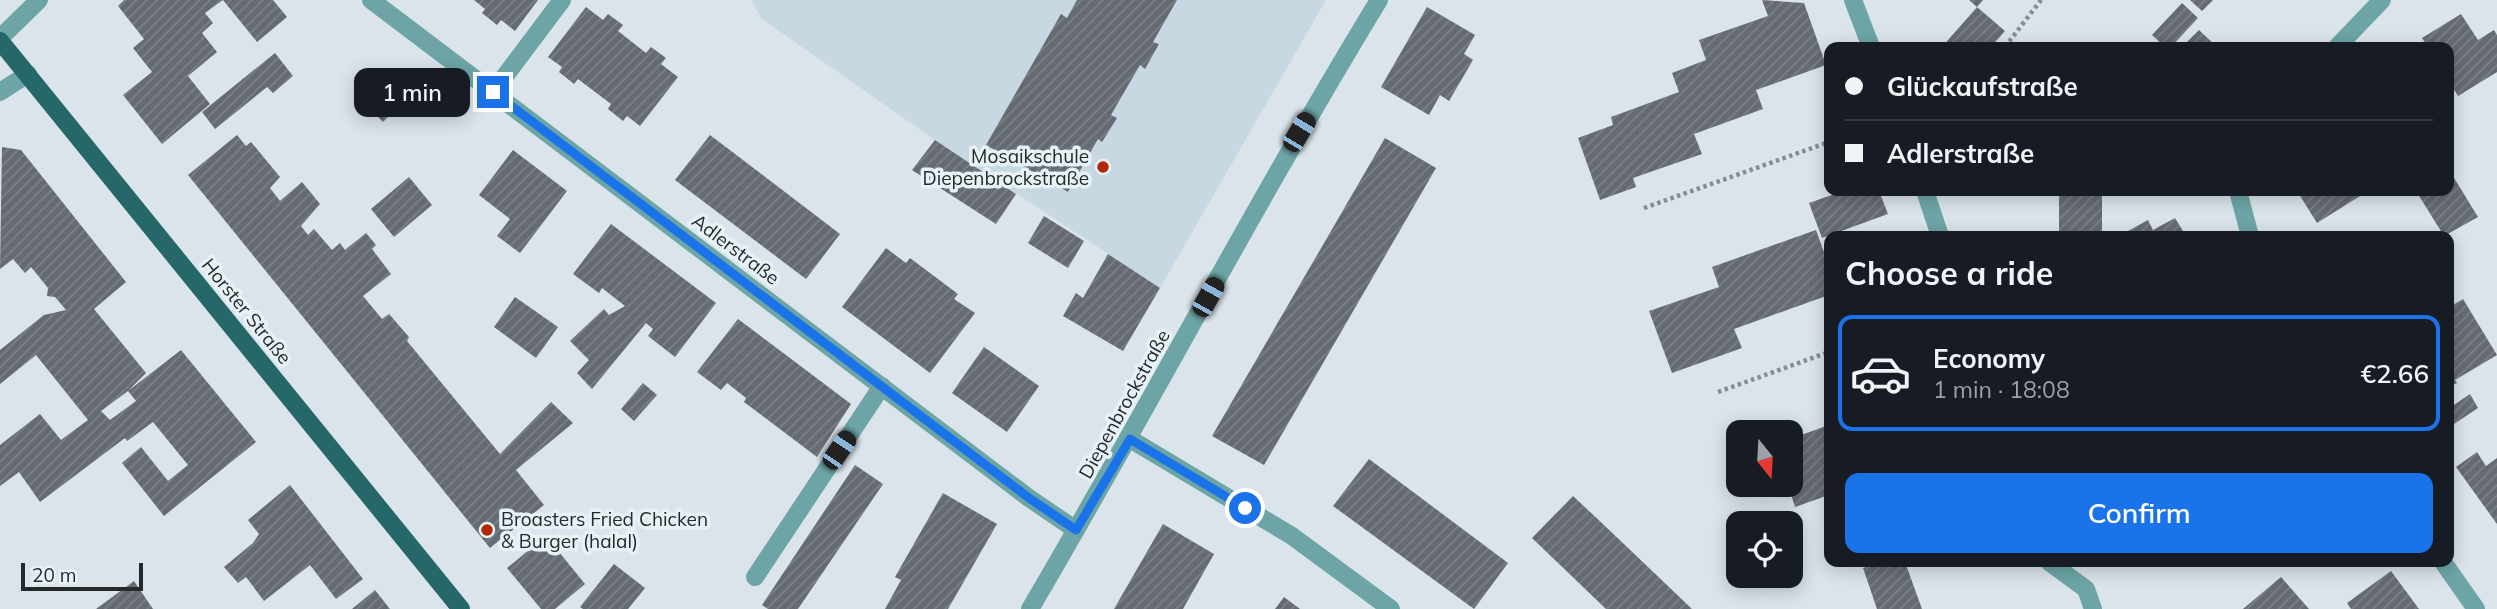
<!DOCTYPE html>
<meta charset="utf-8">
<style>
body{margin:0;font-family:Mulish,sans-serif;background:#242831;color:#f1f3f6;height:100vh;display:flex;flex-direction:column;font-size:26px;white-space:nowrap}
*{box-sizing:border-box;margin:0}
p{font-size:23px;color:#9ea1a6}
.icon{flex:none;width:38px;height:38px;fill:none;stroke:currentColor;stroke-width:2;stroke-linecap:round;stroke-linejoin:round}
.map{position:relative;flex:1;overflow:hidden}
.details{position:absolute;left:1824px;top:231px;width:630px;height:336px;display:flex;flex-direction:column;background:#171b24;border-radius:14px;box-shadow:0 4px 18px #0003}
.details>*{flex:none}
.hud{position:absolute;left:1824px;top:42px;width:630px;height:154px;border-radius:14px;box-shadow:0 4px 18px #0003;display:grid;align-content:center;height:154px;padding:0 21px;background:#171b24}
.needle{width:46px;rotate:162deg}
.controls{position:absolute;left:1726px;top:420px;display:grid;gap:14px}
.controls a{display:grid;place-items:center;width:77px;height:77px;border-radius:14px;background:#171b24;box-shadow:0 4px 18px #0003;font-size:35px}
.scale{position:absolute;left:21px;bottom:18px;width:122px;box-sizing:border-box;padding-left:7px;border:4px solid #25292b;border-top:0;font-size:19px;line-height:24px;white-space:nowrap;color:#25292b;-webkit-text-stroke:5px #e7f2f7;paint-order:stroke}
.end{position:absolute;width:32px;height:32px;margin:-16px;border:9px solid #1a73e8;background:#fff;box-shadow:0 0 0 4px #fff}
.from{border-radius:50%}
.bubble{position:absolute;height:49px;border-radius:14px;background:#171b24;box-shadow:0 4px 18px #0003;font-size:23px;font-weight:600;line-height:49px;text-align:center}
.car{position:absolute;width:21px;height:42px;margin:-21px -10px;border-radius:9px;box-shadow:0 0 5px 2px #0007;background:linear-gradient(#222 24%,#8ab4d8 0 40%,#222 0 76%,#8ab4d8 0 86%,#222 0)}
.hud b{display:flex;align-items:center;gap:24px;height:66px;font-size:26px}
.hud b+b{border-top:2px solid #363941}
.hud i{width:18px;height:18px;background:#f1f3f6}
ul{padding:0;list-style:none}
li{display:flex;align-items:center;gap:21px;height:116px;margin:0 14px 10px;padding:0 7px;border:4px solid transparent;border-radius:14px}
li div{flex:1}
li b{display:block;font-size:26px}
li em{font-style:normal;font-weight:600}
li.on{border-color:#1a73e8}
li>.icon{width:63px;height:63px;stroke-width:1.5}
h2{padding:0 21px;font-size:32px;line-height:84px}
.cta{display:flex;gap:14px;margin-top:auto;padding:14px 21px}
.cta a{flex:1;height:80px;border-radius:14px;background:#1a73e8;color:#fff;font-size:28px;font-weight:600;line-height:80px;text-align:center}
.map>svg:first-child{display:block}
</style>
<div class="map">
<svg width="2497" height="609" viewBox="0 0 2497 609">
<defs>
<pattern id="building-hatch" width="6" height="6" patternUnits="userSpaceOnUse" patternTransform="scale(1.75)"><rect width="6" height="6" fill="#666b73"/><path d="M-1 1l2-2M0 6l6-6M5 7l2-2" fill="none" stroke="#7c8086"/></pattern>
</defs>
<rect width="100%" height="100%" fill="#dae4ea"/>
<path fill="#c7d8e2" d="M751 0H1326L1160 288 935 140 762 19Z"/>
<path fill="url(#building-hatch)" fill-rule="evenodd" d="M124 0H223L205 13 213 23 202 33 217 52 188 76 210 104 162 144 123 95 152 72 133 48 144 39 118 6Z
M223 0H273L287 17 257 42Z
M474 0H538L515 31 501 20 497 25 482 13 485 9Z
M1077 0H1177L1153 42 1159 44 1145 69 1140 65 1111 115 1117 118 1102 142 1098 139 1068 192 986 145 1061 14 1067 18Z
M1762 0 1804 3 1826 65 1756 90 1763 109 1694 134 1702 154 1633 178 1636 187 1600 200 1578 138 1613 125 1611 117 1679 92 1672 73 1706 60 1699 40 1768 16Z
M1969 0H1983L1977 7 2005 31 1991 47H1942L1977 7Z
M2190 0H2213L2202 11Z
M2182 3 2198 18 2171 47H2165L2152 35Z
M586 7 603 20 608 14 623 25 618 31 646 53 651 47 666 58 661 64 678 77 640 126 627 116 623 121 608 109 611 104 578 79 574 84 559 72 562 67 548 57Z
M1427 7 1475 35 1464 54 1473 60 1449 101 1440 95 1429 115 1381 87Z
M2461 14 2478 40 2494 30 2497 35V72L2458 96 2448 80V47H2428L2422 38Z
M2199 30 2217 47H2182Z
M275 53 293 76 273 93 267 87 215 129 202 112Z
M383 73 408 97 383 122 359 97Z
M237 135 246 146 251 142 280 177 270 188 280 201 302 182 320 204 301 226 308 235 314 229 332 250 340 243 345 250 366 233 376 245 372 249 391 274 363 296 382 319 389 314 409 337 407 341 500 454 551 402 573 423 516 470 544 505 490 548 188 175Z
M710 135 840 234 806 279 675 180Z
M1385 138 1436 168 1264 465 1212 436Z
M935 140 1016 194 996 224 912 170Z
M2 147 21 150 126 282 94 309 146 373 128 391 181 350 256 442 164 516 122 463 141 447 168 481 188 465 153 422 127 441 125 438 40 502 19 472 0 486V445L40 414 61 440 88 420 36 355 0 384V350L44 315 66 310 55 297 47 296 48 288 31 267 25 273 13 259 0 269ZM128 391 136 401 110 420 101 411Z
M513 150 567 191 520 253 497 236 510 219 479 195Z
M2448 168 2478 217 2444 236 2416 191H2448Z
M409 177 432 205 394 237 371 209Z
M1843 191H1879L1888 214 1822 238 1809 203Z
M2059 191H2102V236H2059Z
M2297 191H2368L2317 223Z
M1044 216 1084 241 1068 268 1028 243Z
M2175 218 2186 236H2131L2128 231 2148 220 2153 230Z
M611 224 716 303 675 357 648 336 653 329 646 323 592 389 577 373 589 360 570 341 604 309 609 315 625 306 602 288 599 293 573 274Z
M1816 230 1829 266V295L1734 329 1742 348 1672 373 1649 311 1719 287 1712 267Z
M886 248 906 263 910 258 958 294 954 299 975 313 930 373 842 307Z
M1108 254 1160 288 1123 351 1063 316 1076 293 1083 298Z
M515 297 558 327 536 358 494 327Z
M2463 299 2497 355 2455 380 2457 383 2448 387V308Z
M738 319 851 404 817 457 744 402 746 398 727 383 721 390 697 372Z
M984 347 1039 386 1007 432 952 393Z
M643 383 657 395 634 421 621 409Z
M2470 394 2478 408 2448 428V395L2454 405Z
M1829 425V495L1795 507 1788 485H1790V439Z
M2477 452 2486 466 2497 458V524L2456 467Z
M1369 459 1508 563 1474 609 1333 506Z
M855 465 883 484 798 609H768L762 605Z
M290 485 363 579 336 599 310 565 264 601 246 577 238 583 224 567 253 543 259 534 248 520Z
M943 493 997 524 948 609H885L901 580 895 577Z
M1573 496 1605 526 1692 609H1606L1532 538Z
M1163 524 1214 554 1183 609H1114Z
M546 536 585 584 555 609H541L507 568Z
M1882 562H1905L1922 609H1877L1863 568Z
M614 564 645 588 628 609H583L580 607Z
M2391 571 2419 609H2351L2347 603Z
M2281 577 2309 609H2243Z
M134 581 153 609H96Z
M375 590 390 609H352Z
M1284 597 1300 609H1275Z"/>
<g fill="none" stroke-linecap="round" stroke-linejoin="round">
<path stroke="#868d91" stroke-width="4.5" stroke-dasharray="3.5 3.5" stroke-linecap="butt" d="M2005 47 2041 0
M1644 208 1829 142
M1718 392 1829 352"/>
<path stroke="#6da5a6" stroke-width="18" d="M371 0 1029 498 1076 530
M1853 0 1871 47
M0 38 39 0
M2337 47 2382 0
M0 92 28 74
M493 92 562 0
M1925 191 1940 236
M2238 191 2250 236
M1130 439 1292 536 1391 609
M2049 562 2086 589 2093 609
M2443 562 2476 609
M755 577 882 386
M1030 609C1149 407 1257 200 1379 0"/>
<path stroke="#26686a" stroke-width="18" d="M0 41 461 609"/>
</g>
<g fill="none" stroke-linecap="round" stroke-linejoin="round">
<path stroke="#1a73e8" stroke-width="9" d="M493 92 1029 498 1076 530 1130 439 1245 508"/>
</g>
<g fill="#b32701" stroke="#e7f2f7" stroke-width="2.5">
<circle cx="1103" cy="167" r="7"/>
<circle cx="487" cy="530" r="7"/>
</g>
<g text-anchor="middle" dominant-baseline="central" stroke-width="7" stroke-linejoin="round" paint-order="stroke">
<g font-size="19" fill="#25292b" stroke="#e7f2f7" text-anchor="end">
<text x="1089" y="156">Mosaikschule<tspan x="1089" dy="22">Diepenbrockstraße</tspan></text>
<text x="501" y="519" text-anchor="start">Broasters Fried Chicken<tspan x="501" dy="22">&amp; Burger (halal)</tspan></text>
</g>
<g font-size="19" fill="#25292b" stroke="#e7f2f7">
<text transform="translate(736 249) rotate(37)">Adlerstraße</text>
<text transform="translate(247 311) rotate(51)">Horster Straße</text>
<text transform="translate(1124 404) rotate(-61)">Diepenbrockstraße</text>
</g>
</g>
</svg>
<div class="controls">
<a><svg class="needle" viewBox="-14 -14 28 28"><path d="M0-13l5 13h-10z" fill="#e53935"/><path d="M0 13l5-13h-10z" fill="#9ea1a6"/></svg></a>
<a><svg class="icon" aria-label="locate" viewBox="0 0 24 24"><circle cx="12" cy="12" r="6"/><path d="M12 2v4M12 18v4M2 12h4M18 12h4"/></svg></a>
</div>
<div class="scale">20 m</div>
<i class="end from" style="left:1245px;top:508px"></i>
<i class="end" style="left:493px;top:92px"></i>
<div class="bubble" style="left:354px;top:68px;width:116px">1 min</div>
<i class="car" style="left:1299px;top:132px;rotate:31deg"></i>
<i class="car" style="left:1208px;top:297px;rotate:29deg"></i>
<i class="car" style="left:839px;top:450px;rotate:34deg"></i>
<div class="hud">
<b><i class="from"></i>Glückaufstraße</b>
<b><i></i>Adlerstraße</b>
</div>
<section class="details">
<h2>Choose a ride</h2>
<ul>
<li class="on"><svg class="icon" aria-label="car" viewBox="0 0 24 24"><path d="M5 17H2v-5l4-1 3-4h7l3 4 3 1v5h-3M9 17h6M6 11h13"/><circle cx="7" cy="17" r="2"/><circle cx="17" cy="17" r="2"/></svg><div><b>Economy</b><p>1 min · 18:08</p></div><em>€2.66</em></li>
</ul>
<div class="cta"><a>Confirm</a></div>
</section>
</div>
